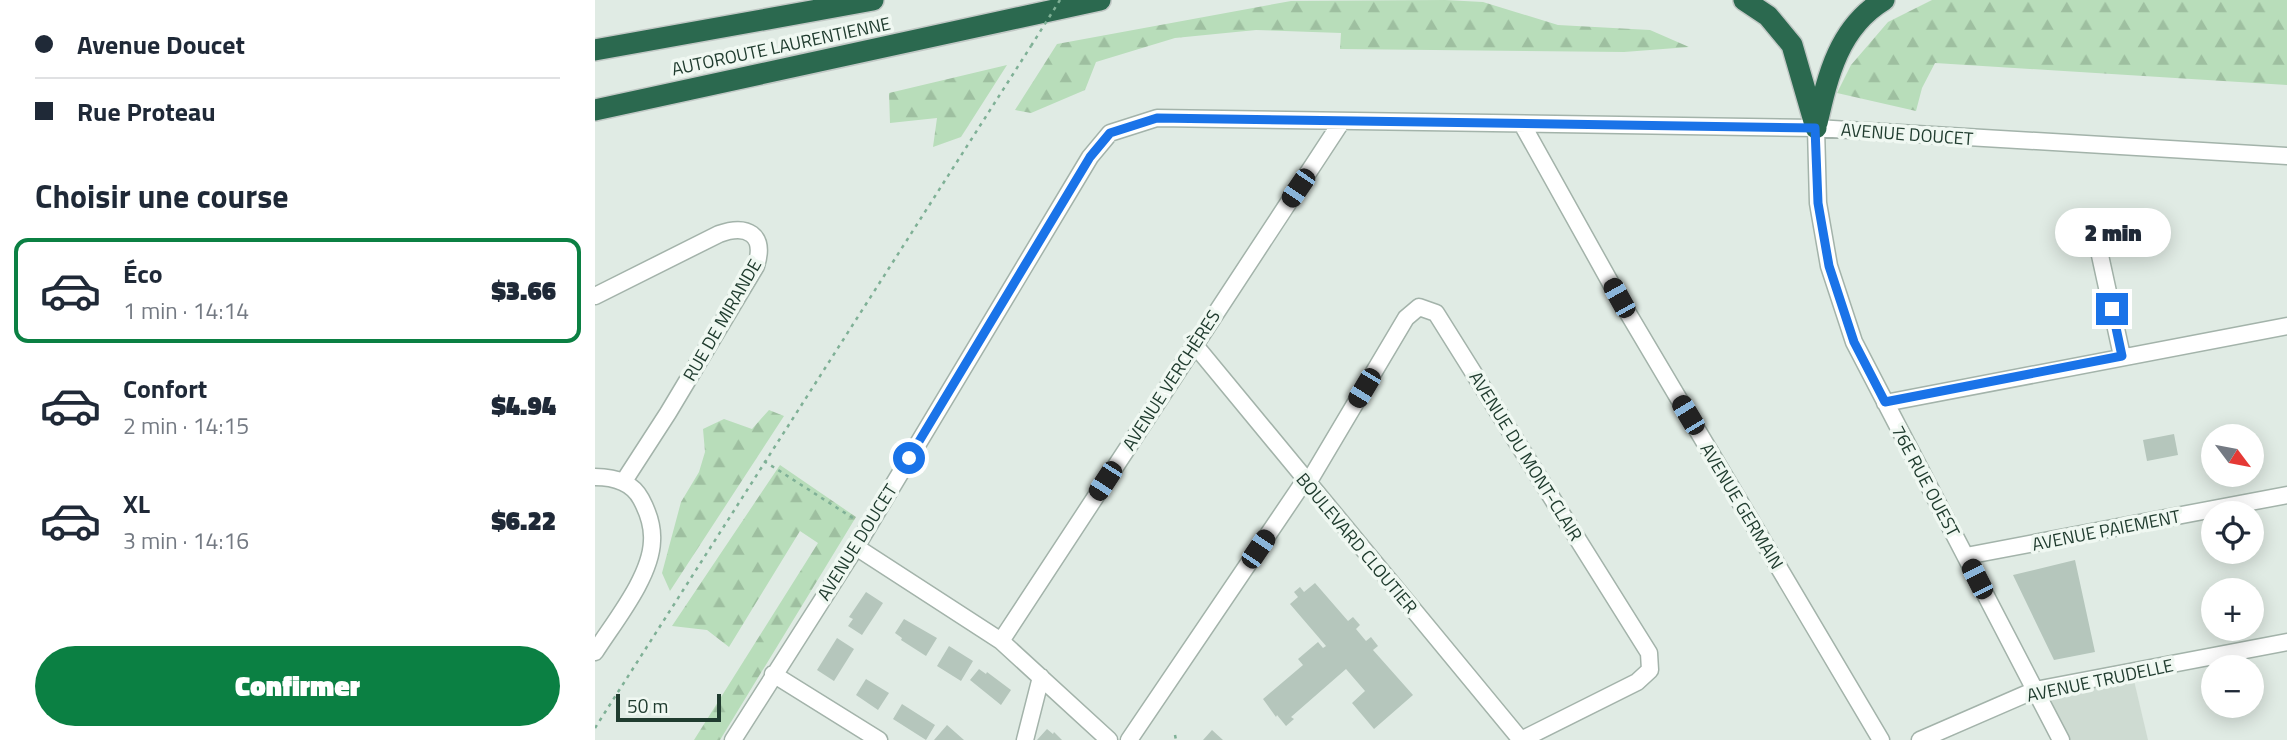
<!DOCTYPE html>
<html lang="fr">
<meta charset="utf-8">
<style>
body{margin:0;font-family:"Titillium Web",sans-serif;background:#f2f2f3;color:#1f2937;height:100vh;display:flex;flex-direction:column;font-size:26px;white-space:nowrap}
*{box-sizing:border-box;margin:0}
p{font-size:23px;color:#747a83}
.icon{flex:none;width:38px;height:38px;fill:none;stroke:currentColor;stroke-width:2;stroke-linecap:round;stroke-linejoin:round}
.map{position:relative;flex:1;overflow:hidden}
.side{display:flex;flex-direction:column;background:#fff;width:595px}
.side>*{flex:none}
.banner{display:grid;align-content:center;height:154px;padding:0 35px;background:#fff}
.needle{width:46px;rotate:122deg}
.buttons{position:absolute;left:1606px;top:424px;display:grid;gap:14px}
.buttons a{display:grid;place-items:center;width:63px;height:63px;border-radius:50%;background:#fff;box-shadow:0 4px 18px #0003;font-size:35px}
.scale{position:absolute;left:21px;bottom:18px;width:105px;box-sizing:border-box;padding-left:7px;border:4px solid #203c2f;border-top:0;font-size:19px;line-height:24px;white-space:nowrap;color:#203c2f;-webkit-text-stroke:5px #f0f8f2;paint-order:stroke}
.end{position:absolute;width:32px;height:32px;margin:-16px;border:9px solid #1a73e8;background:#fff;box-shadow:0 0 0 4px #fff}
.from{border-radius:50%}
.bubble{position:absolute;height:49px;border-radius:24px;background:#fff;box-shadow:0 4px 18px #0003;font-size:23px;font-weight:800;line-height:49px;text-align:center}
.car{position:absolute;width:21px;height:42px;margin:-21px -10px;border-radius:9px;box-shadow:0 0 5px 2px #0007;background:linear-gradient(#222 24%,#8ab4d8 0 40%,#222 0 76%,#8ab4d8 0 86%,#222 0)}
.banner b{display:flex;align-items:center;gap:24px;height:66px;font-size:26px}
.banner b+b{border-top:2px solid #e0e1e3}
.banner i{width:18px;height:18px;background:#1f2937}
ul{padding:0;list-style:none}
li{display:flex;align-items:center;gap:21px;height:105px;margin:0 14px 10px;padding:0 21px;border:4px solid transparent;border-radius:14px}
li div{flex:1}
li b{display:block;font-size:26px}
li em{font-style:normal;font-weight:800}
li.active{border-color:#0b8043}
li>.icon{width:63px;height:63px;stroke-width:1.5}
h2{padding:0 35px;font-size:32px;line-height:84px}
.button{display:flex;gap:14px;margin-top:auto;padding:14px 35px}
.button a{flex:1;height:80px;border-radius:42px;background:#0b8043;color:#fff;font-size:28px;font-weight:800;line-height:80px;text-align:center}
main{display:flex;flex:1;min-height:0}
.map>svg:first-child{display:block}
</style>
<main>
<section class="side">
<div class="banner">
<b><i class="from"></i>Avenue Doucet</b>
<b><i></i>Rue Proteau</b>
</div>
<h2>Choisir une course</h2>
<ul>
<li class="active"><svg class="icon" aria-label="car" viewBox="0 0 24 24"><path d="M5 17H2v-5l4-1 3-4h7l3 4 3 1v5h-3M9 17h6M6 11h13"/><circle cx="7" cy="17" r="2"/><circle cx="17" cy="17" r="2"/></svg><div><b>Éco</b><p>1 min · 14:14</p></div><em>$3.66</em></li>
<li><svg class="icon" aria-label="car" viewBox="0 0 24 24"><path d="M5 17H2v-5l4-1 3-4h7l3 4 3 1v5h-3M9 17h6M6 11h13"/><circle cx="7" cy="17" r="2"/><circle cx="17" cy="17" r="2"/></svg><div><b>Confort</b><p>2 min · 14:15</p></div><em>$4.94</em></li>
<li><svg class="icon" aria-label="car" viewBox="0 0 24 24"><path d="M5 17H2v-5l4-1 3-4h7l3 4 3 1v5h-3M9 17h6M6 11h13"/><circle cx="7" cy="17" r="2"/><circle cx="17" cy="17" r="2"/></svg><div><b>XL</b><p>3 min · 14:16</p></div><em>$6.22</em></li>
</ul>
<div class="button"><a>Confirmer</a></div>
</section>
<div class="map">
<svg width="1692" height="740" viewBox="0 0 1692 740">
<defs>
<pattern id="forest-firs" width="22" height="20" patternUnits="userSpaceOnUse" patternTransform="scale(1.75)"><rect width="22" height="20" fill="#b8ddba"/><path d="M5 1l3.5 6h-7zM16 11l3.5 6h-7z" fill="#9ebfa0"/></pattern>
</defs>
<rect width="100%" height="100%" fill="#e0ebe4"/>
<path fill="#cedbd2" d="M1537 672 1553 740H1466L1440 690Z"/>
<path fill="url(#forest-firs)" d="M850 0 888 2 963 25 1055 30 1094 47 1029 52 745 49 746 33 661 30 580 38 501 62 490 90 436 113 420 110 462 44 696 1Z
M1337 0H1692V85L1340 63 1327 88 1321 111 1242 93 1256 65 1293 22Z
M412 65 366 137 338 147 342 118 295 123 294 93Z
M174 410 189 416 75 591 67 573 86 502 104 472 110 452 108 429 129 419 157 429Z
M185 465 261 517 125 740H99L223 543 205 531 134 647 112 630 77 626Z"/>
<path fill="#b5c6bc" d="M1579 434 1583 455 1552 461 1548 440Z
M1480 560 1500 652 1459 660 1418 575Z
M720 583 753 621 758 617 765 625 761 629 771 641 776 637 783 646 778 650 818 695 779 729 757 703 770 691 751 669 696 717 699 719 691 726 682 715 681 717 668 699 708 665 703 659 723 642 728 648 731 646 695 604 703 597 699 592 705 587 709 592Z
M271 592 288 603 267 635 253 626 258 619 254 617Z
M309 619 342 638 331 656 306 640 307 638 300 633Z
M242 638 259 649 239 681 222 670Z
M354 646 378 661 366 681 342 666Z
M384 669 391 674 392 672 416 690 406 705 375 680Z
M271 679 294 693 283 710 261 695Z
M307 704 340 725 331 740 298 719Z
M352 725 369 740H339Z
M452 729 458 734 459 732 467 740H442Z
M617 730 628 740H608Z"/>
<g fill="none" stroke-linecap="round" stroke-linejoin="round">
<g stroke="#a3b3aa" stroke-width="19">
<path id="minor" d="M927 124 1024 298 1286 740
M1221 128 1223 203 1234 266 1259 342 1466 740
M1501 237 1527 356
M0 296 124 234C152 224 171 234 161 266L73 413 29 481
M599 344 926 740
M1290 403 1692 326
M0 477C18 477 37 482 46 499 53 512 58 526 57 541 56 577 19 622 0 652
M713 483 811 318 824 307 841 313 1054 653 1055 670 1042 682 926 740
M261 547 406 641 514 740
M1371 556 1692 495
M406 641 747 121
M178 674 284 740
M138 740 261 547 495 157 515 133 562 118 1221 128 1692 156
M430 740 446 677
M534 740 710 480
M1325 740 1440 690 1692 642"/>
</g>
<g stroke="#c1c8c5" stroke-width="24">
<path id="highway" d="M1149 0 1173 16 1197 45 1221 128
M0 50 278 0
M0 110 505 0
M1222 123C1233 75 1244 27 1289 0"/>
</g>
<path stroke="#7fb096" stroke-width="2.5" stroke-dasharray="3.5 5" stroke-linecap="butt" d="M169 461 261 520
M0 728 436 46
M580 735 581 740"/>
<use href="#minor" stroke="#fff" stroke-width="16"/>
<use href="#highway" stroke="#2b694f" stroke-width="21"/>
<path stroke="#7fb096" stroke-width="2.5" stroke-dasharray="3.5 5" stroke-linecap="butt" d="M436 46 465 0"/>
</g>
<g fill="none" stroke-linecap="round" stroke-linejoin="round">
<path stroke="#1a73e8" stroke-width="9" d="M314 458 495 157 515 133 562 118 1220 128 1223 203 1234 266 1259 342 1290 402 1527 356 1517 309"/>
</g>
<g text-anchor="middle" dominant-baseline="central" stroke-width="7" stroke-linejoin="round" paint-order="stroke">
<g font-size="18" fill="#203c2f" stroke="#f0f8f2">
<text transform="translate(186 46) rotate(-12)">AUTOROUTE LAURENTIENNE</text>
<text transform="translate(1312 134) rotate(4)">AVENUE DOUCET</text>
<text transform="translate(127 320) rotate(-60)">RUE DE MIRANDE</text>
<text transform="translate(576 380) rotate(-57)">AVENUE VERCHÈRES</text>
<text transform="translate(931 456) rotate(58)">AVENUE DU MONT-CLAIR</text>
<text transform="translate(1331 481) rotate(62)">76E RUE OUEST</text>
<text transform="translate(1147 506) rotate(59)">AVENUE GERMAIN</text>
<text transform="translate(1511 530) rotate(-11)">AVENUE PAIEMENT</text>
<text transform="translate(262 542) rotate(-58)">AVENUE DOUCET</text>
<text transform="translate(762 543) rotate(50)">BOULEVARD CLOUTIER</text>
<text transform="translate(1505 680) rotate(-12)">AVENUE TRUDELLE</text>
</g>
</g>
</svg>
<div class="buttons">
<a><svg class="needle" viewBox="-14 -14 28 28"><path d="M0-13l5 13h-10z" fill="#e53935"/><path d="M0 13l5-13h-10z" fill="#747a83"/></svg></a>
<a><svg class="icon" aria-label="locate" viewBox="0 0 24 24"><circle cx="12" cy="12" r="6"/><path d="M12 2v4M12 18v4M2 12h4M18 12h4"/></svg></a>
<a>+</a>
<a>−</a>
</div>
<div class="scale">50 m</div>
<i class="end from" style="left:314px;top:458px"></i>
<i class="end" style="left:1517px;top:309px"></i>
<div class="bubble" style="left:1460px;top:208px;width:116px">2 min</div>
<i class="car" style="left:703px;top:188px;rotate:214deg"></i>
<i class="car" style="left:1024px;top:298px;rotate:331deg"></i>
<i class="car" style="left:769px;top:388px;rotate:211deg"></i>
<i class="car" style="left:1093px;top:415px;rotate:329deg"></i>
<i class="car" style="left:510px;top:481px;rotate:213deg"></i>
<i class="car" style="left:663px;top:549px;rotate:34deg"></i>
<i class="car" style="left:1382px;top:579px;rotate:333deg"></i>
</div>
</main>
